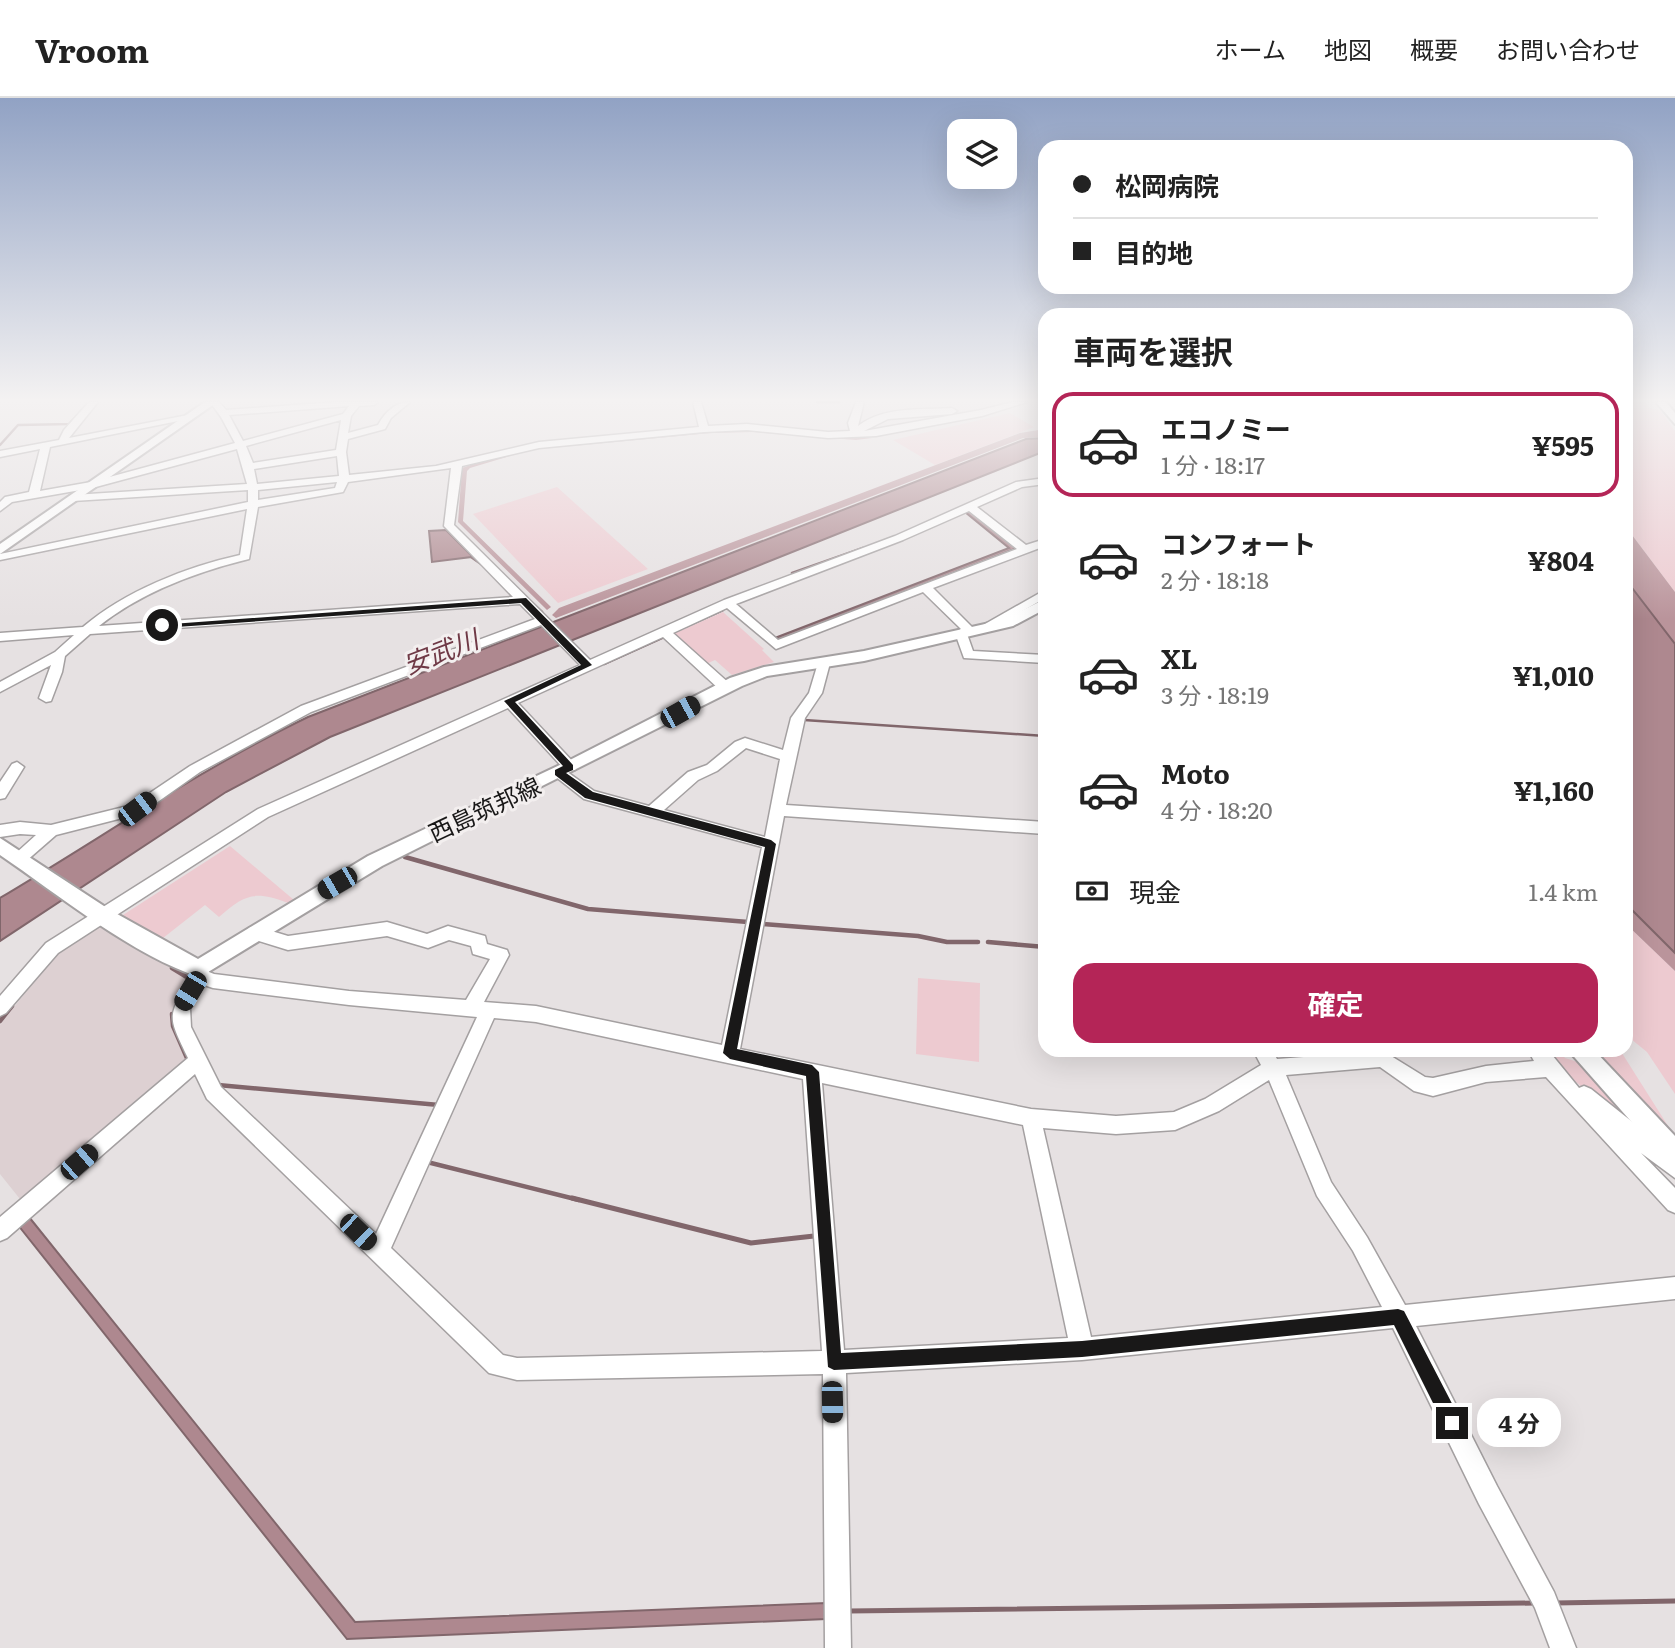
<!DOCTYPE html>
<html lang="ja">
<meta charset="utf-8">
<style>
body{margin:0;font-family:Literata,"Noto Sans JP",serif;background:#f2f2f2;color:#222;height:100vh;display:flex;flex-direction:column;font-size:26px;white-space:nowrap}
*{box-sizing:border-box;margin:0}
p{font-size:23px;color:#767676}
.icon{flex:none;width:38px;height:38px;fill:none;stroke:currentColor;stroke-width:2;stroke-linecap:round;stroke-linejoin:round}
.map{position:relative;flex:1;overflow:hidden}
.details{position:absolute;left:1038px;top:210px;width:595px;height:749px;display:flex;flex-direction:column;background:#fff;border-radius:21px;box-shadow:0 7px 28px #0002}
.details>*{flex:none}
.hud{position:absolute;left:1038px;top:42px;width:595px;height:154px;border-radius:21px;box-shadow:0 7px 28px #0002;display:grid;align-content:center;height:154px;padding:0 35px;background:#fff}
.controls{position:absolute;left:947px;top:21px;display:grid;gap:14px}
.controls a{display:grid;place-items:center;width:70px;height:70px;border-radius:14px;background:#fff;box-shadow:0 7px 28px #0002;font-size:35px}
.end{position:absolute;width:32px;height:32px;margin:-16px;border:9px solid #191818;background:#fff;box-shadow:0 0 0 4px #fff}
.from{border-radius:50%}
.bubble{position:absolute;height:49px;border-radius:21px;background:#fff;box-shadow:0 7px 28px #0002;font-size:23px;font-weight:700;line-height:49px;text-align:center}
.car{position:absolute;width:21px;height:42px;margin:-21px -10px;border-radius:9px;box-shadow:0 0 5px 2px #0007;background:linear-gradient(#222 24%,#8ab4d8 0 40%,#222 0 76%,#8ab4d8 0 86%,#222 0)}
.hud b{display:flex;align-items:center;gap:24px;height:66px;font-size:26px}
.hud b+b{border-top:2px solid #e0e0e0}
.hud i{width:18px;height:18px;background:#222}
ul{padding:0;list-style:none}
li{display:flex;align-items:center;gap:21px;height:105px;margin:0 14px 10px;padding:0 21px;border:4px solid transparent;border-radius:21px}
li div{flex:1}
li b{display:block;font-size:26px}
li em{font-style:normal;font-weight:700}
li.active{border-color:#b42557}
li>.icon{width:63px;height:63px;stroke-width:1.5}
h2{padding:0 35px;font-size:32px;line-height:84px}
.pay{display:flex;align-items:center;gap:18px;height:77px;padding:0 35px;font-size:26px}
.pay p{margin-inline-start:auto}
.primary-button{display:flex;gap:14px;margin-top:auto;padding:14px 35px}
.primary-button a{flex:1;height:80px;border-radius:21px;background:#b42557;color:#fff;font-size:28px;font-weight:700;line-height:80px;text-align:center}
header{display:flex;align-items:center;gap:42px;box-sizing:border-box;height:98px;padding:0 35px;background:#fff;border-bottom:2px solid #e0e0e0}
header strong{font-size:33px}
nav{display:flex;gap:38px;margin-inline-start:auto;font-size:24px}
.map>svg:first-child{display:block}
</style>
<header>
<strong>Vroom</strong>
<nav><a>ホーム</a><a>地図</a><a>概要</a><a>お問い合わせ</a></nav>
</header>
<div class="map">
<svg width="1675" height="1550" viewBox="0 0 1675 1550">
<rect width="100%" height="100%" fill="#e6e1e2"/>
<path fill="#ddd0d2" d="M106 824 191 880 176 910 190 963 24 1106 0 1076V927L55 857Z"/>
<path fill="#edcad0" d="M1626 304H1645L1649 310 1660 312 1675 333V494L1626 429Z
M1010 315 1034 329 935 367 893 342Z
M557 389 648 471 558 505 473 416Z
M723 514 764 551 762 552 774 564 732 577 715 562 706 566 673 536Z
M230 748 294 802 288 805C255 793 246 795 219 819L205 807 158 844 123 817Z
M1626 826 1675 873V996L1647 954 1626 937Z
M918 880 980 885 979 964 916 956Z
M1548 952H1559L1565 960 1581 965 1660 1051 1557 969Z
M1589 952H1620L1675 1039Z"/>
<path fill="#ba949b" d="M745 331 872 340 856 342 754 334 711 335 529 352Z
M1045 331V339L1023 340 556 520 552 517 559 510 1020 335Z
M510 358 470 370 467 373 463 423 551 509 547 512 458 424 462 370 493 359Z
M1626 429 1675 494V546L1626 482Z
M1626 806 1675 855V873L1626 826Z"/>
<path fill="#ae888f" stroke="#81666b" stroke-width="2" d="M1045 340V353L330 639 226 694 0 843V800C103 739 200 671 308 619L1026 341Z
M970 412 1017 450 778 543 775 540 1009 450 965 414Z
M446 432 471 457V459L432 464 429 433Z
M1626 482 1675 546V855L1626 806Z
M29 1119 355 1524 826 1505V1521L347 1541 18 1127Z"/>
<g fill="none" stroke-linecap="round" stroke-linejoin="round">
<path stroke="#81666b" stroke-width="2.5" d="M817 304H839
M0 347 18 327 69 326 81 313
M471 459 481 466
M792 475 863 450
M529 502 542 514
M687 528 723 512
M604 566 664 539
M804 622 1045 638
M398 757 411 761"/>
<path stroke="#81666b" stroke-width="4.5" d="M405 759 588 811 748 824
M763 826 918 838 947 844H978
M988 844 1045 849
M172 870 190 881 188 884
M172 916 173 928 187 960
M0 923 12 908
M218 987 439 1007
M427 1064 579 1102"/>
<path stroke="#81666b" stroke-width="5" d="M572 1100 751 1145 814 1138
M1555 1505 1675 1503
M849 1513 1536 1505"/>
<g stroke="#a4a0a1" stroke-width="3">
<path id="minor" d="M89 304H98L69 340 188 317 193 320 50 349 40 393 91 384 235 345 221 319 210 304H219L226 312 336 304H378L374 307 359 308 351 318 348 335 378 327C385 314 396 304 410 304L391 320 385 331 348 341 346 354 349 377 436 368 539 344 699 329 693 304H701L708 328 747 326 828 334 850 333 848 325 856 304H864L858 328C884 308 921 312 952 310L957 313 952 316 888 321 864 333 981 312 1013 304H1027L982 318 876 338 828 340 747 332 704 334 539 350 462 368 454 427 590 562 724 502 895 438 1016 384 1045 380V386L1022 389 977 409 1026 447 1045 441V448L933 490 976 533 967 536 973 553 1045 557V565L964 560 955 535 961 531 923 494 776 551 727 510 673 535 730 586V592H720L663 539 518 605 575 666 577 669 575 672H565L508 610 268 719 58 855 6 915 0 918V898L46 845 258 711 580 567 541 527 311 614 200 674 142 715 56 737 25 764H15L12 760 15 756 36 737 20 736 0 739V727L20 724 51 727 132 707 190 668 301 608 535 521 520 506 90 536 65 558 62 574 51 603 46 604 39 600 51 567 0 594V584L55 554 74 537 0 543V535L83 529C125 493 186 469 240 457L247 411 0 462V456L248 404V392L73 403 68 400 73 397 247 386 237 351 92 390 12 404 0 413V404L5 399 29 394 40 351 0 359V353L59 342 64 332ZM349 308 343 316 243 343 229 317ZM341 322 336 352 253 365 246 348ZM337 358 339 378 257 386 254 371ZM451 370 444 428 513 499 99 528C142 494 196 474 249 461L258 409 343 394 348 384ZM337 384 335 390 258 402V392ZM969 413 1017 451 778 542 736 506 903 442Z
M1045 492V500L988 533 984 534 978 530Z
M824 561 830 565 822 595 805 620 786 707 1045 724V736L784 718 740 951 1031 1011 1116 1018 1174 1014 1205 1001 1261 967 1253 952H1272L1277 961 1383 953 1425 979 1433 980 1486 968 1534 963 1528 952H1548L1579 990 1584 988 1591 991 1675 1058V1080L1641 1055 1675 1090V1115L1668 1112 1546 979 1486 984 1433 998 1414 993 1380 969 1286 977 1331 1084 1367 1139 1405 1207 1675 1179V1201L1416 1228 1497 1388 1554 1494 1576 1550H1550L1535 1510 1479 1406 1393 1230 1082 1262 846 1275 851 1550H825L823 1276 517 1282 489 1275 207 1001 195 976 7 1140 0 1143V1119L188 960C168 918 167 921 189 881 192 876 191 871 194 865L200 863 206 865 209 874 214 876 349 893 466 902 490 861 473 856 471 848 449 842 428 850 387 838 288 852 249 840 247 835 249 830 255 828 288 838 387 824 427 836 448 828 485 838 487 846 507 852 509 857 484 904 536 908 722 947 762 749 584 701 551 675 553 671H563L594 693 649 708 688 674 707 667 735 644 745 640 783 652 791 620 809 595 818 565ZM746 650 780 661 765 739 664 712 698 682 717 673ZM204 887 213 890 349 907 477 919 376 1136 221 989 191 929 190 910ZM494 920 536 924 803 981 822 1253 517 1260 503 1257 391 1150ZM1269 982 1317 1098 1353 1153 1382 1209 1091 1239 1043 1030 1116 1036 1175 1032 1219 1013ZM822 985 1023 1027 1068 1240 844 1252Z
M17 664 24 669 5 700 0 701V684L12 666Z"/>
</g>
<g stroke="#a4a0a1" stroke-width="4">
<path id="major" d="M205 304H217L0 456V446Z
M1656 304H1666L1675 315V326Z
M1045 501V511L1013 528 864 563 767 578 742 588 382 768 200 879C136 860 56 795 0 757V740L110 812 198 861 368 758 564 665 730 580 764 569 864 553 1003 522Z
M1568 952H1594L1675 1038V1067L1666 1063Z"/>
</g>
<use href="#minor" fill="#fff" fill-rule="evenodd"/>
<use href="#major" fill="#fff" fill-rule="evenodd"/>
</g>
<linearGradient id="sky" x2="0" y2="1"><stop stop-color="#91a2c4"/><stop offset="0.58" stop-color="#f4f2f2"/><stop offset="1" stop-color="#f4f2f2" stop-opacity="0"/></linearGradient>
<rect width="1675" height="521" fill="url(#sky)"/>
<path fill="#191818" d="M526 500 592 567 515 604 573 667V672L566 675 593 694 771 742 776 746 737 951 812 967 819 974 841 1255 1082 1243 1398 1211 1404 1213 1459 1319 1461 1325 1459 1331 1452 1333 1446 1331 1394 1227 1082 1259 834 1272 828 1269 806 978 730 961 723 955 765 749 585 700 555 677V672L563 668 504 603 581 567 521 505 162 530 158 527Z"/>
<g text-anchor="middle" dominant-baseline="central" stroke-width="6" stroke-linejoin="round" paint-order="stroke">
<g font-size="24" fill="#191818" stroke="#f3efef">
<text transform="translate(484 710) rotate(-25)">西島筑邦線</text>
</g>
<g font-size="26" font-style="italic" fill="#6f3946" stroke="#f3efef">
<text transform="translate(440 552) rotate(-21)">安武川</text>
</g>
</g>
</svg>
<div class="controls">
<a><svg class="icon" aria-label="layers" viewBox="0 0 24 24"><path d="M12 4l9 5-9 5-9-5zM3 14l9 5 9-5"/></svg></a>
</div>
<i class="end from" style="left:162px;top:527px"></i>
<i class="end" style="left:1452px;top:1325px"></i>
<div class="bubble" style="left:1477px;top:1300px;width:84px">4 分</div>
<i class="car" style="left:680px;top:614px;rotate:61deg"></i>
<i class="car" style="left:137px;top:711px;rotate:53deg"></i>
<i class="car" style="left:337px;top:785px;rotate:240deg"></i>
<i class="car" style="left:190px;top:893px;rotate:211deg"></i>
<i class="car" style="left:79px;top:1064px;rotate:49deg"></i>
<i class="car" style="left:358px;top:1134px;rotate:134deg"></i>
<i class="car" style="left:832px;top:1304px;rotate:179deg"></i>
<div class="hud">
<b><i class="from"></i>松岡病院</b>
<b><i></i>目的地</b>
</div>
<section class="details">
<h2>車両を選択</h2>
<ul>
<li class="active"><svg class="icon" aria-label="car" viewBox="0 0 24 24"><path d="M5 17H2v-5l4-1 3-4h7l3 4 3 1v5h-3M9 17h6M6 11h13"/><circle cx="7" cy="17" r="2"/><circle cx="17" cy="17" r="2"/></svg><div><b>エコノミー</b><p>1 分 · 18:17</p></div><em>¥595</em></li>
<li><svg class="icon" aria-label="car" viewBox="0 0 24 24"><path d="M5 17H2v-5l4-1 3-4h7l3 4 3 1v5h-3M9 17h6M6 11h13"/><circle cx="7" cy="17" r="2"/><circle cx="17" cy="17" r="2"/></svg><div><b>コンフォート</b><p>2 分 · 18:18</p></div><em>¥804</em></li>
<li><svg class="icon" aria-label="car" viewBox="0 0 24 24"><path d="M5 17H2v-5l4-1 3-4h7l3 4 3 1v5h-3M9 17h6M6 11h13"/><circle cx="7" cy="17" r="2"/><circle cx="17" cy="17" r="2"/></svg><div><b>XL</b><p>3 分 · 18:19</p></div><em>¥1,010</em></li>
<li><svg class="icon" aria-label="car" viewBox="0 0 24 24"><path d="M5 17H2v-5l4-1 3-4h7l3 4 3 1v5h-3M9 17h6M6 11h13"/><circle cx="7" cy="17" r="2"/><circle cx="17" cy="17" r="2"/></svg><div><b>Moto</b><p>4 分 · 18:20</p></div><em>¥1,160</em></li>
</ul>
<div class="pay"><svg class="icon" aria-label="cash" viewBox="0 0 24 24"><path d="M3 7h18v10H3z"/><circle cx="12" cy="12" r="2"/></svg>現金<p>1.4 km</p></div>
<div class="primary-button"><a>確定</a></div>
</section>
</div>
